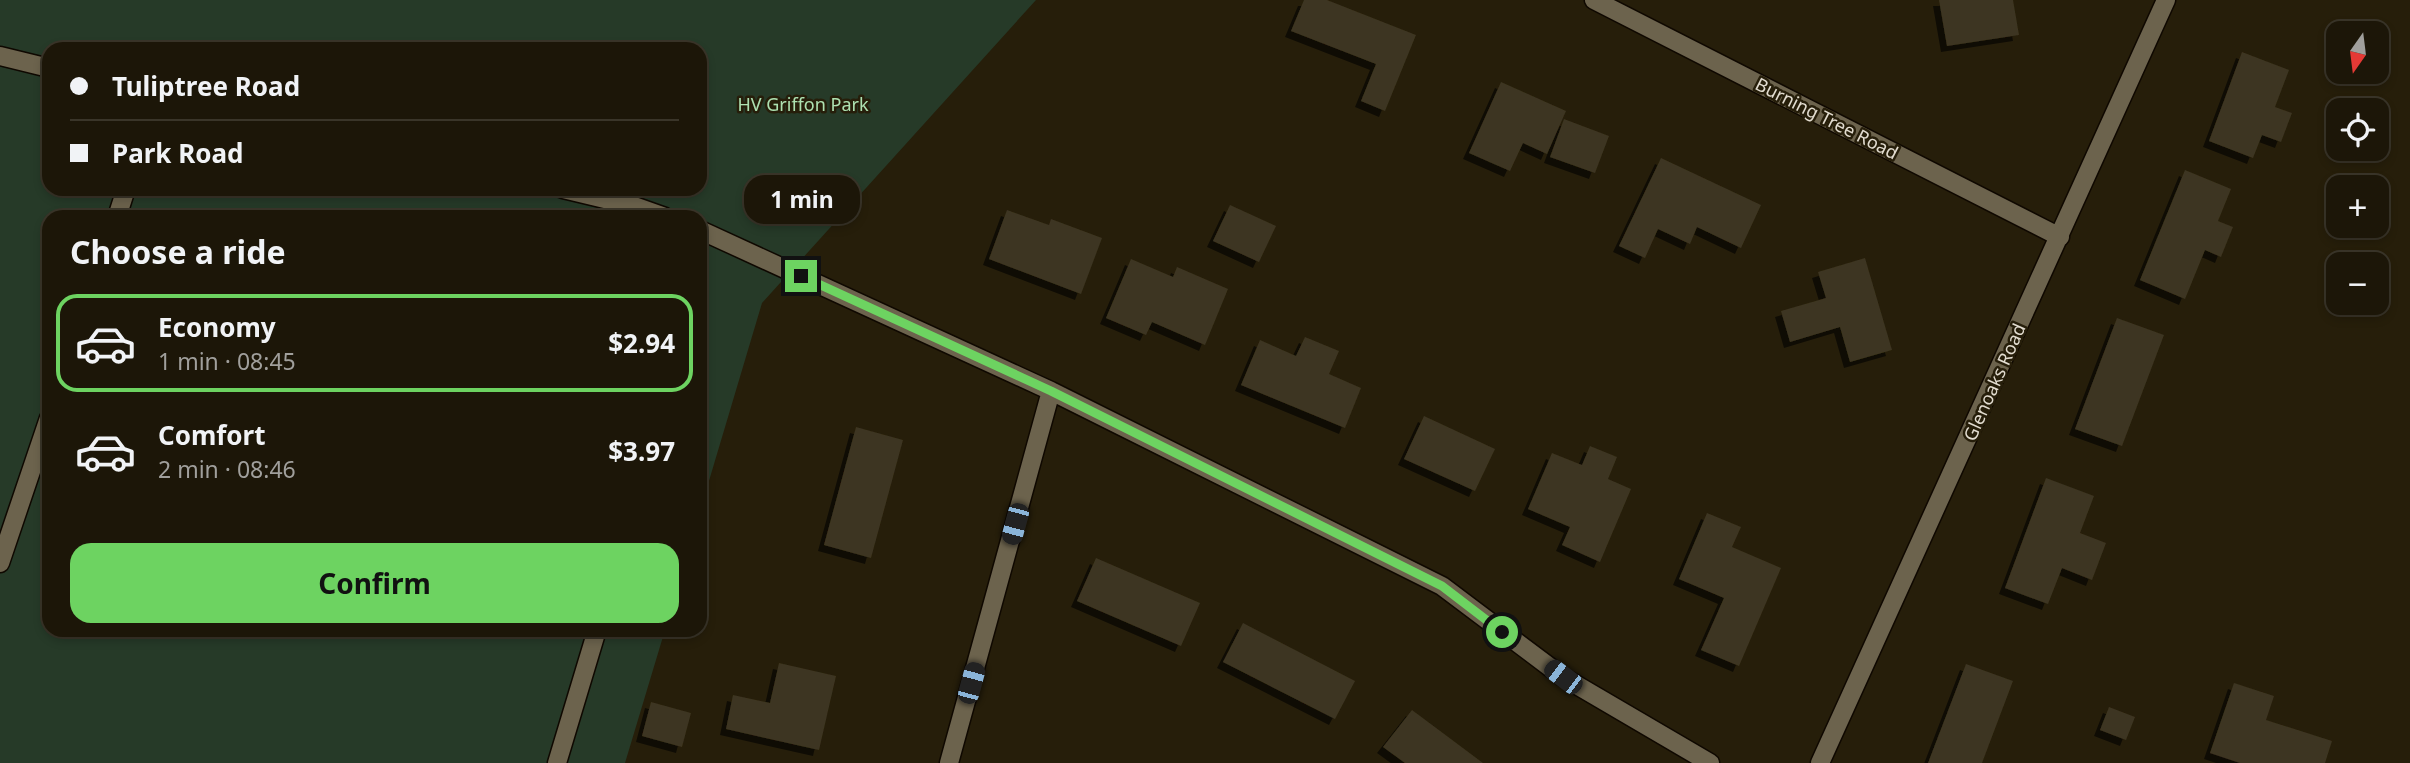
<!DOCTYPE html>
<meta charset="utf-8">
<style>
body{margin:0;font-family:"Noto Sans",sans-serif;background:#251f12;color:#f1f3f6;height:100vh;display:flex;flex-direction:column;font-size:26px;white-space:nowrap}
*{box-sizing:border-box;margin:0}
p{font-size:23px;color:#a09f9c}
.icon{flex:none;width:38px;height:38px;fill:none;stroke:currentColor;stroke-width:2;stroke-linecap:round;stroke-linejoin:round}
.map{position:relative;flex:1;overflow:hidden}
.drawer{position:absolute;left:42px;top:210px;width:665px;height:427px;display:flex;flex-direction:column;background:#1c1608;border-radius:21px;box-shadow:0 4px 10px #0003,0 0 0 2px #3a3529}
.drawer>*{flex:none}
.guide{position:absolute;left:42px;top:42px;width:665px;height:154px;border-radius:21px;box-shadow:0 4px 10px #0003,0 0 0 2px #3a3529;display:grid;align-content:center;height:154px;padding:0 28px;background:#1c1608}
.needle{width:46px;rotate:194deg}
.tools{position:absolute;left:2326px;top:21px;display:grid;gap:14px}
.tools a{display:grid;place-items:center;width:63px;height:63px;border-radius:14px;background:#1c1608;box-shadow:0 4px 10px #0003,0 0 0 2px #3a3529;font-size:35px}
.end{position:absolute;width:32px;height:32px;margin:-16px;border:9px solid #6dd361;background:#111;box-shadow:0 0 0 4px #111}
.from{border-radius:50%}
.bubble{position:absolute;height:49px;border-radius:21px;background:#1c1608;box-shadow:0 4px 10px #0003,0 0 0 2px #3a3529;font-size:23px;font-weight:700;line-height:49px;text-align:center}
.car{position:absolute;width:21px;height:42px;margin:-21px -10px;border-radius:9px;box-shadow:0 0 5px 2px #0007;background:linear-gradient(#222 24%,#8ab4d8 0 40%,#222 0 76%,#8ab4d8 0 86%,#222 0)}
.guide b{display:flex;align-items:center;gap:24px;height:66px;font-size:26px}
.guide b+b{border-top:2px solid #3a3529}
.guide i{width:18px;height:18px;background:#f1f3f6}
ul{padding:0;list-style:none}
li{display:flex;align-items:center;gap:21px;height:98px;margin:0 14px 10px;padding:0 14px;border:4px solid transparent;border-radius:21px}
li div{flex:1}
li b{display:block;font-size:26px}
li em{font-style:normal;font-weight:700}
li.active{border-color:#6dd361}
li>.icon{width:63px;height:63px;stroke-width:1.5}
h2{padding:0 28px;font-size:32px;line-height:84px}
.primary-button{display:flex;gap:14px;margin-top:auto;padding:14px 28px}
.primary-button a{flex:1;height:80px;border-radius:21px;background:#6dd361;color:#111;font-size:28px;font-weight:700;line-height:80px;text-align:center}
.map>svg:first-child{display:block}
</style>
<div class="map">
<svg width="2410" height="763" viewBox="0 0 2410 763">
<defs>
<filter id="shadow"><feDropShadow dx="-6" dy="6" stdDeviation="0" flood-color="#0009"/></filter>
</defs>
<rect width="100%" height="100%" fill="#261e0a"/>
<path fill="#263a28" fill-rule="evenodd" d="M0 0H1036L762 303 700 511V217H49V630H665L625 763H0ZM49 49H700V189H49Z"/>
<path fill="#3d3520" filter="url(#shadow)" d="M1304 0H1327L1416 35 1385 111 1361 101 1376 64 1291 31Z
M1939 0H2013L2019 35 1947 46Z
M2242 52 2289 70 2275 107 2292 113 2281 142 2262 135 2253 158 2209 141Z
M1501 82 1566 111 1547 154 1523 143 1510 171 1469 153Z
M1564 119 1609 136 1595 173 1550 157Z
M1661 158 1761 205 1741 248 1697 227 1690 244 1658 229 1645 258 1619 246Z
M2185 170 2231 189 2218 221 2233 227 2221 257 2205 250 2185 299 2140 280Z
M1230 205 1276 226 1259 262 1213 241Z
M1007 210 1049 225 1051 219 1102 238 1081 294 989 259Z
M1865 258 1892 350 1850 362 1840 327 1790 342 1781 311 1826 298 1818 272Z
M1131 259 1173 277 1177 267 1228 289 1205 345 1152 322 1146 335 1106 318Z
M2117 318 2164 335 2122 446 2075 429Z
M1305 337 1339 351 1329 374 1361 388 1345 428 1241 385 1260 340 1296 356Z
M1424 416 1495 449 1475 491 1404 459Z
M856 427 903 440 871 558 824 545Z
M1590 446 1617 457 1608 479 1631 489 1600 562 1562 545 1570 527 1528 509 1552 453 1582 465Z
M2046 478 2094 496 2080 533 2106 543 2092 580 2062 568 2048 604 2005 588Z
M1707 513 1741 527 1732 547 1781 568 1739 666 1701 650 1724 598 1679 579Z
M1096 558 1200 603 1181 646 1077 601Z
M1243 623 1355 681 1335 719 1223 662Z
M779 663 836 676 819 750 726 729 733 695 770 703Z
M1966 664 2013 681 1982 763H1928Z
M2234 683 2274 696 2266 720 2332 741 2325 763H2240L2210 753Z
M651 702 691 713 682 747 642 736Z
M2109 707 2135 717 2126 740 2100 730Z
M1412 710 1483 763H1405L1383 747Z"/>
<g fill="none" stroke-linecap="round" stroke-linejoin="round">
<g stroke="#0f0800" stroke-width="21">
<path id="lane" d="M117 217 126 189
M0 563 49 418
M557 763 597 630"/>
</g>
<g stroke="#0f0800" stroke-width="21">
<path id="street" d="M1594 0 2060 237
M0 56 49 68
M563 189 634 206 665 217
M700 230 1051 391 1442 586 1563 677 1710 763
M949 763 1051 391
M1820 763 2166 0"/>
</g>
<use href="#lane" stroke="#6c634d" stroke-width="18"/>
<use href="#street" stroke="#6c634d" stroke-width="18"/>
</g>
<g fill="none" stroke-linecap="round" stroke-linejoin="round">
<path stroke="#6dd361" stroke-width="9" d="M801 276 1051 391 1442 586 1502 632"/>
</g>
<g text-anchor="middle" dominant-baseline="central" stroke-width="5" stroke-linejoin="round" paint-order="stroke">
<g font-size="18" fill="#ade1b1" stroke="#261e0a">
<text x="803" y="104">HV Griffon Park</text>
</g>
<g font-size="18" fill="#e2dcd0" stroke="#261e0a">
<text transform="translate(1827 118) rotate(27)">Burning Tree Road</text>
<text transform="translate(1994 382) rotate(-66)">Glenoaks Road</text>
</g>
</g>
</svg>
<div class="tools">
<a><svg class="needle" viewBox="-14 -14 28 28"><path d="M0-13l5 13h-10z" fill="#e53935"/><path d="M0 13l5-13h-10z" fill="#a09f9c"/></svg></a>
<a><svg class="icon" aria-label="locate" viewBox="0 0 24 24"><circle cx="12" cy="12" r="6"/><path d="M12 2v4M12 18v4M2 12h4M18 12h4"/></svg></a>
<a>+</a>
<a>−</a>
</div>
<i class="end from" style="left:1502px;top:632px"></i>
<i class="end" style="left:801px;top:276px"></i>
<div class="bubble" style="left:744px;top:175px;width:116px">1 min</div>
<i class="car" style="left:1015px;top:524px;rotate:195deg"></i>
<i class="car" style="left:1563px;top:677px;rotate:307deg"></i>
<i class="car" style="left:971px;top:683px;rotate:15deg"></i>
<div class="guide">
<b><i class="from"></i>Tuliptree Road</b>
<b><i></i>Park Road</b>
</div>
<section class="drawer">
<h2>Choose a ride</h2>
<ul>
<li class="active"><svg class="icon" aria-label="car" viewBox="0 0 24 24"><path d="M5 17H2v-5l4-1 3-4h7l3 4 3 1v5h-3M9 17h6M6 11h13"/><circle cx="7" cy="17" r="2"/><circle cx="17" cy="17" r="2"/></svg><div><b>Economy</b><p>1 min · 08:45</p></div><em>$2.94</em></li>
<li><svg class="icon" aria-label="car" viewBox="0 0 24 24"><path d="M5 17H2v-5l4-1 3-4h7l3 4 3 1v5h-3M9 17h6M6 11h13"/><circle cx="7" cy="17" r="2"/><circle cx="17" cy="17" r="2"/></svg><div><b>Comfort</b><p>2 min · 08:46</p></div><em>$3.97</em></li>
</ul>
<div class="primary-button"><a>Confirm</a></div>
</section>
</div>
